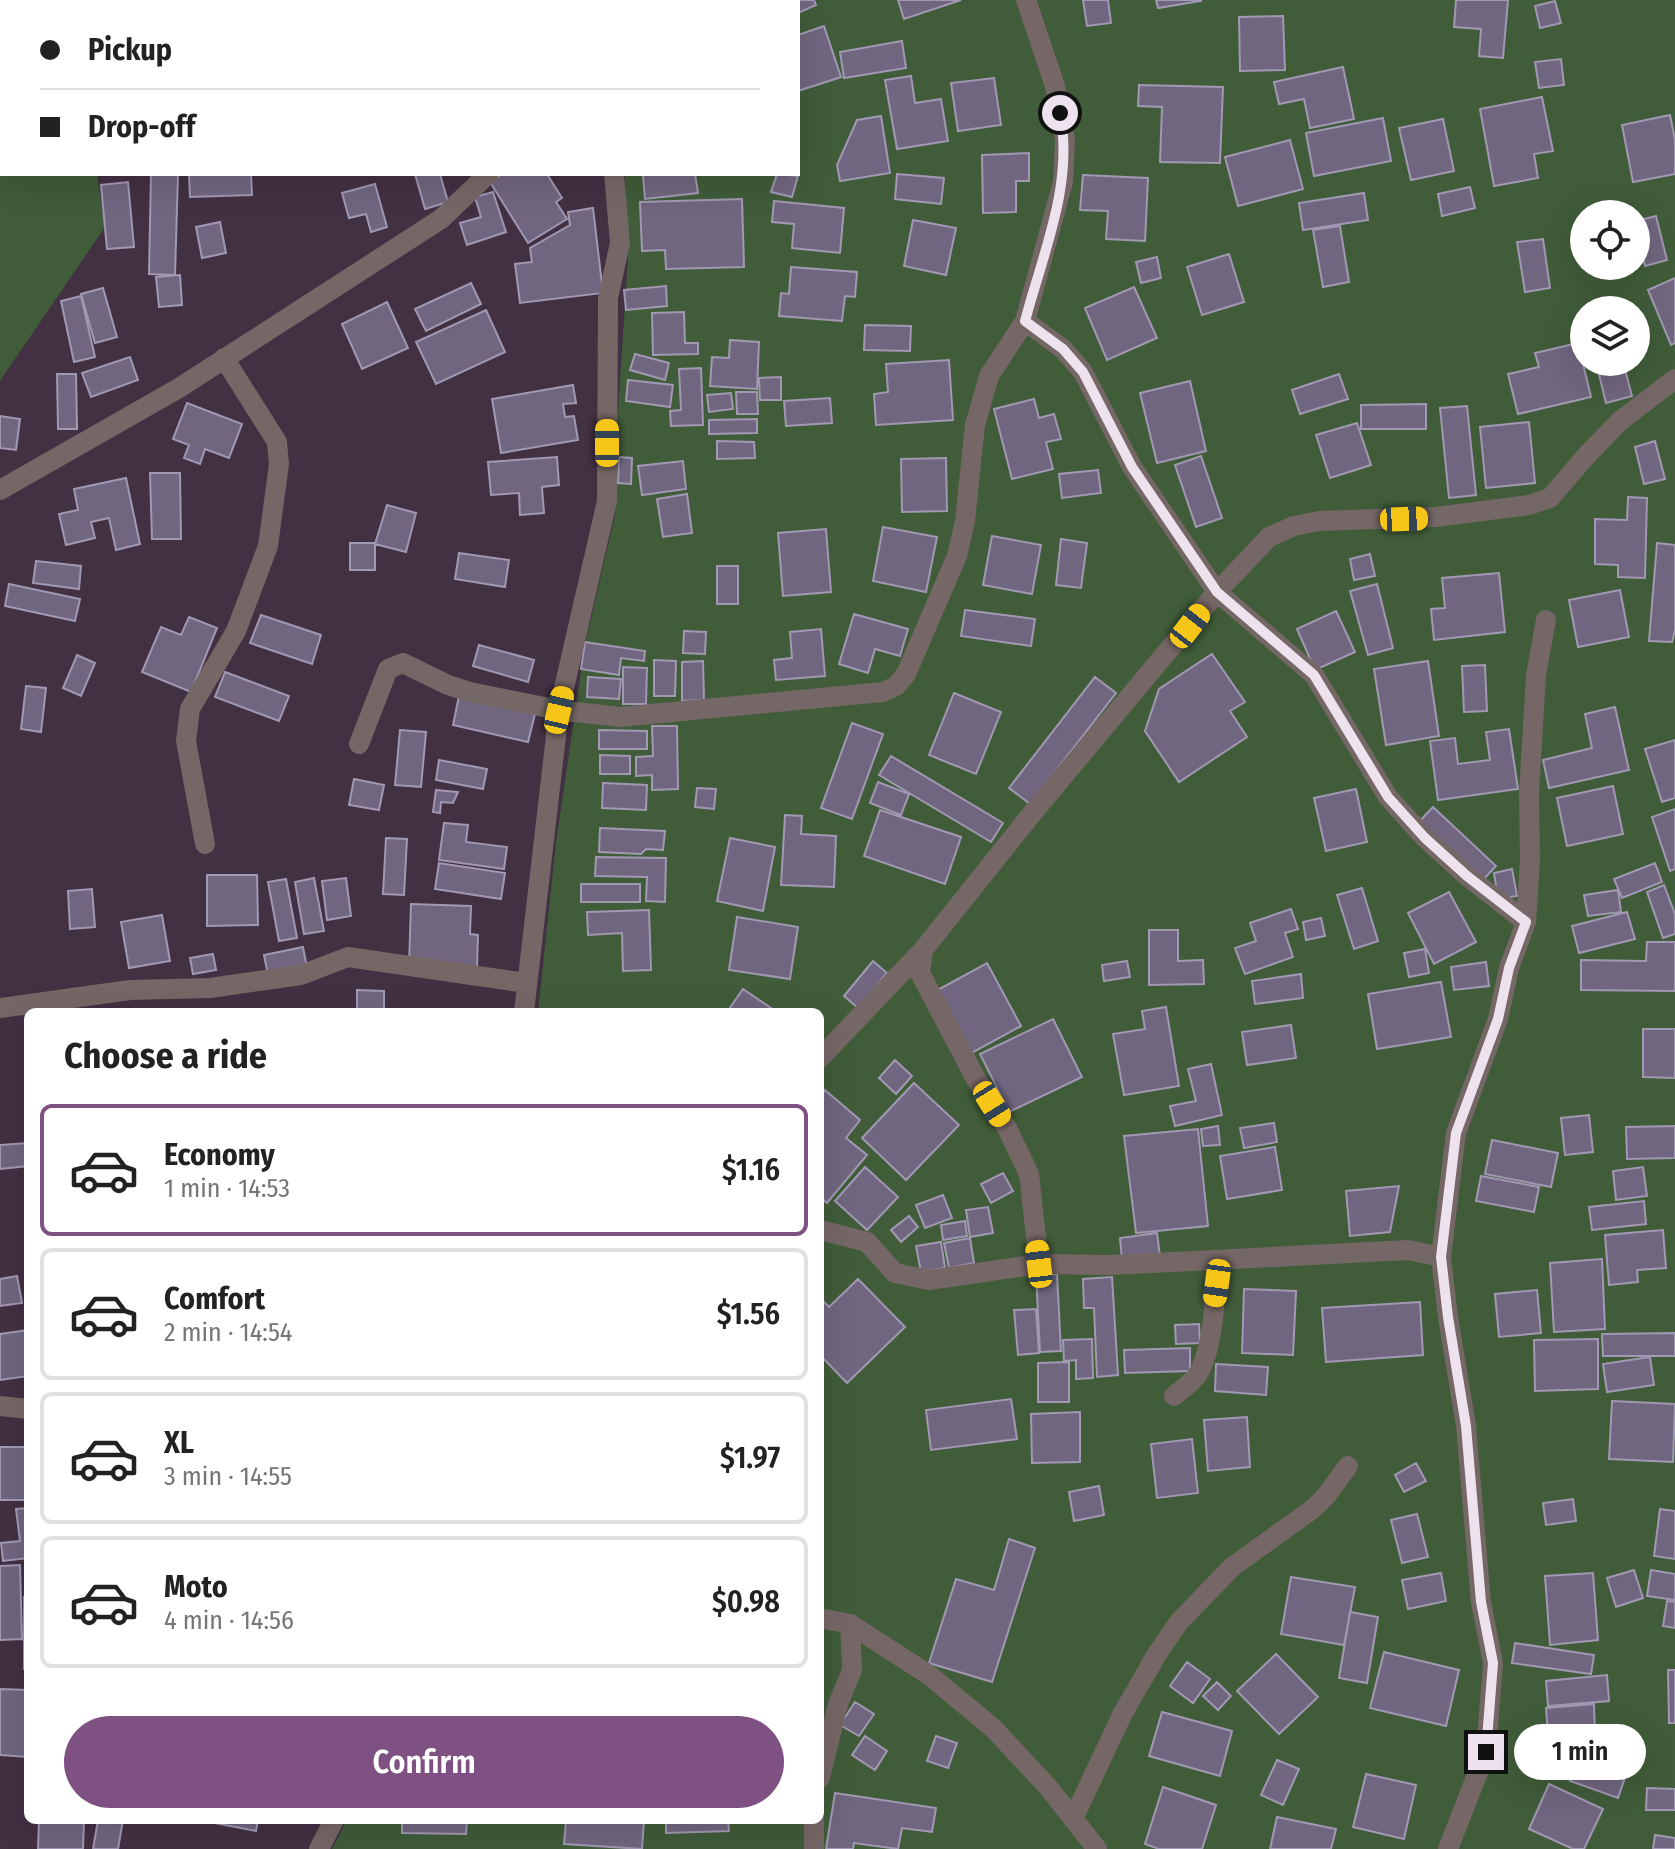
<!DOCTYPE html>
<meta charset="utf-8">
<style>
body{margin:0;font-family:"Fira Sans Condensed",sans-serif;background:#f6f6f6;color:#222;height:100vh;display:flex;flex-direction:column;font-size:30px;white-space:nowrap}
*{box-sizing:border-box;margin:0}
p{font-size:26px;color:#767676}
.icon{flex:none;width:44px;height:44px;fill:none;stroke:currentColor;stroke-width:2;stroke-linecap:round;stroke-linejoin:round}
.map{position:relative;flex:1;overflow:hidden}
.drawer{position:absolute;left:24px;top:1008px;width:800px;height:816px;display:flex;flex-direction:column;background:#fff;border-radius:12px;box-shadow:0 8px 32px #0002}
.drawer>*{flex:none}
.hud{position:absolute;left:0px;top:0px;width:800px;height:176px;box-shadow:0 8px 32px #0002;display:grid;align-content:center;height:176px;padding:0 40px;background:#fff}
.tools{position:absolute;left:1570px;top:200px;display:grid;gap:16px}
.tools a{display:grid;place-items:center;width:80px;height:80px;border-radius:50%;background:#fff;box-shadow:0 8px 32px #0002;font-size:40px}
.end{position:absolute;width:36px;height:36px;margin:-18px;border:10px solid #ede2ee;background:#111;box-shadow:0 0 0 4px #111}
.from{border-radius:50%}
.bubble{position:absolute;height:56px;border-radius:28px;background:#fff;box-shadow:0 8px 32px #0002;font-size:26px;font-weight:600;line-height:56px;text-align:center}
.car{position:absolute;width:24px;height:48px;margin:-24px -12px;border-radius:10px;box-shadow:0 0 6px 2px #0007;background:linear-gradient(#f5c518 24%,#345 0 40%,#f5c518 0 76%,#345 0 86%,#f5c518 0)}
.hud b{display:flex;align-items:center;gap:28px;height:76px;font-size:30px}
.hud b+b{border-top:2px solid #e0e0e0}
.hud i{width:20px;height:20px;background:#222}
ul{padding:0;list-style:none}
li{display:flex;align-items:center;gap:24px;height:132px;margin:0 16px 12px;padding:0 24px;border:4px solid #e0e0e0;border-radius:12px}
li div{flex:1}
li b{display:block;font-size:30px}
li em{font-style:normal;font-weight:600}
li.selected{border-color:#7e5182}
li>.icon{width:72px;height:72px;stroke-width:1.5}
h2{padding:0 40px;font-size:36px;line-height:96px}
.cta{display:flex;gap:16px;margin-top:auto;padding:16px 40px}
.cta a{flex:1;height:92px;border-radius:48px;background:#7e5182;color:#fff;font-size:32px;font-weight:600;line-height:92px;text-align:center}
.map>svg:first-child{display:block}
</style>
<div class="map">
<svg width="1675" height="1849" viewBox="0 0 1675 1849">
<rect width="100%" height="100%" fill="#423043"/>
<path fill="#405c39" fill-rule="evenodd" d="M0 0 71 2H2V174H97L105 227 0 381Z
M620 0H1675V1849H332L347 1820H820V1012H538L556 842 585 644 615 515 616 441 628 258 625 174H798V2ZM1584 214H1636V266H1584ZM1584 310H1636V362H1584Z"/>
<path fill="#70667f" stroke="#a198b3" stroke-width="2" d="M790 0H814L816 5 798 13V2Z
M898 0H961L904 19Z
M1083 0H1108L1111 23 1087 26Z
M1156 0H1201V1L1158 8Z
M1456 0H1508L1503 58 1479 56 1481 29 1454 27Z
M1555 1 1561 23 1540 28 1535 6Z
M1283 16 1285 70 1240 71 1239 17Z
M824 26 841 77 798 91V35Z
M902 41 906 68 844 78 840 52Z
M1561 59 1564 85 1539 88 1535 62Z
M1343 67 1354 119 1310 128 1304 99 1279 104 1274 82Z
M911 76 915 103 941 99 948 141 897 149 885 80Z
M994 78 1001 125 958 131 951 83Z
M1139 85 1223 87 1220 163 1160 162 1162 107 1138 106Z
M1542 97 1553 151 1534 154 1538 178 1494 186 1480 109Z
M1670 115 1675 140V174L1633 182 1622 125Z
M881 116 890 173 840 181 837 165 857 120Z
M1383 118 1391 161 1314 176 1306 133Z
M1443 119 1454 171 1411 180 1399 128Z
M1290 140 1303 189 1238 206 1225 157Z
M1029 153V181H1016V212L983 213 982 155Z
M151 174H178L175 275 149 274Z
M189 174H251L252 195 190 197Z
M415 174H440L448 202 425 209Z
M502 174H547L562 198 556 202 567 219 528 243 490 182Z
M695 174 698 193 645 199 643 175Z
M777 174 798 176 792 197 771 192Z
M897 174 944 178 941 204 895 199Z
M1083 175 1148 178 1145 241 1106 239 1108 211 1080 210Z
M128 182 134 247 107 249 101 185Z
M375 184 387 227 371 232 366 214 349 218 342 193Z
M1470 187 1475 208 1442 216 1438 194Z
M493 192 506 232 467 245 460 223 481 217 475 197Z
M1364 193 1368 220 1303 230 1299 203Z
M742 199 744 267 666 269 665 250 642 251 640 202Z
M774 201 844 208 840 253 792 248 794 224 772 222Z
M593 208 603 293 520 303 515 264 532 262 530 248 570 225 568 212Z
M1656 216 1667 260 1645 266 1636 233V221Z
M913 220 956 228 946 275 904 266Z
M220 222 226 253 202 258 196 227Z
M1340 226 1349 282 1323 287 1313 230Z
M1543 239 1550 288 1525 292 1517 242Z
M1229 254 1244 302 1202 315 1187 267Z
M1157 257 1161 278 1141 283 1136 262Z
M791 267 857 272 855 297 845 296 842 321 779 316 781 293 789 294Z
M180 275 182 305 159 307 156 277Z
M1675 278V343L1671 345 1648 290Z
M471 283 481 304 426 331 415 309Z
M666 286 667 306 626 310 624 290Z
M1134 287 1157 338 1107 360 1085 308Z
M103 288 117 337 95 343 81 294Z
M81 296 95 357 74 362 61 301Z
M387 302 408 348 362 369 342 324Z
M486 310 505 352 436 384 416 342Z
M684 312 685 343H698V354L653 355 652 313Z
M865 325 911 326 910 351 864 350Z
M730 340 759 342 757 389 710 386 712 357 729 358Z
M1578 343 1591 397 1518 414 1508 374 1539 367 1535 353Z
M635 354 669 363 665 380 630 370Z
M130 357 138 380 91 397 82 373Z
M949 360 953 420 876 425 874 394 888 392 886 364Z
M1596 362H1623L1632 396 1606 403Z
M701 368 703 425 671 426 670 411 681 410 679 369Z
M57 374H76L77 429H58Z
M1339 374 1348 399 1300 414 1292 390Z
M781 377V400H760L759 378Z
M628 380 673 385 670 407 626 401Z
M1190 381 1206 451 1157 463 1140 393Z
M573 385 576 403 563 404 565 417 574 416 578 440 501 453 492 399Z
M736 392H757L758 414H737Z
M731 393 733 409 709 412 707 395Z
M830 398 832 423 786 426 784 401Z
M1034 399 1039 418 1054 414 1061 439 1046 442 1053 469 1012 479 994 409Z
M187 403 242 424 229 458 205 449 200 464 184 458 189 445 173 439Z
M1426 404V429H1361V405Z
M1467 406 1476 495 1449 498 1440 408Z
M0 416 20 419 16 450 0 448Z
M757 419V433L709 434V420Z
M1529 422 1535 483 1486 488 1480 427Z
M1357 423 1371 465 1330 478 1316 435Z
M717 441 754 442 755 458 717 459Z
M1655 441 1665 479 1644 484 1635 447Z
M1201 456 1222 518 1196 527 1175 465Z
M557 457 559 485 542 487 544 513 520 515 519 493 491 495 488 462Z
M619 457 632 458 631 484 618 483Z
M946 458 947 511 902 512 901 459Z
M683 461 686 489 642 495 638 466Z
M1098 470 1101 493 1062 498 1059 474Z
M150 473H180L181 539H152Z
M126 478 140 544 116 550 109 518 91 522 95 538 66 545 59 514 78 510 74 489Z
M687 494 692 533 663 537 657 499Z
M1628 497 1647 498 1645 578 1618 577V565L1595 564V519L1627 520Z
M387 505 416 513 406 552 375 544Z
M883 527 937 537 926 592 873 581Z
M826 529 831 592 783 596 778 533Z
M992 536 1041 545 1032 594 983 585Z
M1061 539 1087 543 1081 588 1056 585Z
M350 543H375V570H350Z
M1657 543 1675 545V630L1672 642 1649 641Z
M459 553 509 560 505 587 455 579Z
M1370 554 1375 576 1354 580 1350 559Z
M36 561 81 566 79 589 33 583Z
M717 566H738V604H717Z
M1499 573 1505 632 1434 640 1431 609 1445 608 1442 578Z
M9 584 80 599 75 621 5 606Z
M1377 584 1393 648 1368 655 1350 591Z
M1620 590 1629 637 1578 647 1569 600Z
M965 610 1035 619 1031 646 961 636Z
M1336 611 1355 652 1315 670 1297 629Z
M854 614 908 629 900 656 875 649 868 673 839 664Z
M261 615 321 635 312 664 250 643Z
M189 617 217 628 191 692 142 672 161 627 181 635Z
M821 629 825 676 776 680 774 660 792 658 790 632Z
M684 631 706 632 705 654 683 653Z
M585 642 645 651 644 661 621 658 619 675 581 669Z
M479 645 534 660 528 682 473 666Z
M1212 654 1245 702 1230 711 1247 737 1179 782 1145 731 1159 689Z
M77 655 95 663 81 696 63 688Z
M654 660 676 661 675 696H654Z
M703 661 704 700 682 701V662Z
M1428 661 1439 736 1386 745 1374 669Z
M1485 665 1487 711 1464 712 1462 666Z
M623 667 647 668 646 704H623Z
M225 672 289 696 279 721 215 697Z
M588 677 621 679 619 699 587 697Z
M1095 677 1116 693 1030 804 1009 788Z
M26 686 46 688 41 732 21 729Z
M954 693 1001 712 976 774 929 755Z
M459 696 535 714 528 742 453 725Z
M1615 707 1629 770 1549 788 1543 760 1592 748 1585 714Z
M852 723 883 734 852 819 821 808Z
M652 726H677L678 789 652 790V775L636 776V757L653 756Z
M1509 729 1518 789 1438 800 1430 741 1455 738 1458 764 1490 760 1486 732Z
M400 730 426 732 421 787 395 785Z
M599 730 647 731V749H599Z
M1675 740V798L1662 802 1645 749Z
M600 755 630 756V774H600Z
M891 756 1003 823 991 842 879 775Z
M439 760 487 769 483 789 436 780Z
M354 779 384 785 379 810 349 805Z
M878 782 909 794 901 815 870 803Z
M603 783 647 785 646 810 602 808Z
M1613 786 1623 834 1567 846 1557 798Z
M697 788 716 789 714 809 695 807Z
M1356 789 1367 842 1326 851 1314 798Z
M436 790 458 792 453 803 441 802 440 813 433 812Z
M1433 807 1496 866 1481 882 1418 823Z
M1675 809V869L1670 871 1652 817Z
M880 810 961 837 945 884 864 856Z
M785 815 802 816 801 834 836 836 834 887 781 885Z
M444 823 468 825 466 842 507 847 504 869 439 860Z
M600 828 665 831 663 850 646 849 641 854 599 852Z
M386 838 407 839 404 895 383 894Z
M730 838 775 847 763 911 717 901Z
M596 857 666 858 665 902 646 901 647 877 595 876Z
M439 863 505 873 501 899 435 889Z
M1655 863 1662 882 1622 898 1614 879Z
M1512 869 1517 896 1498 899 1494 873Z
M207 875H257L258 925 207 926Z
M314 878 324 931 304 934 295 882Z
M346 878 351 916 327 920 322 881Z
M286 879 297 938 279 941 268 882Z
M581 884H640V902H581Z
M1664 885 1675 914V934L1663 938 1647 892Z
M1362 888 1378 941 1354 949 1337 895Z
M92 889 95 927 70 929 68 891Z
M1618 890 1621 912 1588 916 1584 895Z
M1449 892 1476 942 1434 964 1408 913Z
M411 904 471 906 470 934 478 935 477 968 409 965Z
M1291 909 1298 929 1285 933 1293 957 1245 974 1235 948 1256 941 1250 923Z
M649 910 651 970 623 971 622 933 588 935 587 912Z
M1627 912 1635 939 1579 953 1572 926Z
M162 915 170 961 129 968 121 922Z
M737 917 798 927 790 979 729 970Z
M1321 918 1325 936 1306 940 1303 922Z
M1149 930H1178V961L1203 960 1204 984 1149 985Z
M1647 942H1675V991L1581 990V960L1646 961Z
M303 947 307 968 268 975 264 955Z
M1425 949 1429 973 1409 977 1404 953Z
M213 954 216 970 193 974 190 958Z
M873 961 887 973 858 1008 844 996Z
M1127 961 1130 977 1104 981 1102 965Z
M1486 962 1489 986 1454 990 1451 967Z
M987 963 1021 1026 968 1055 934 992Z
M1301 974 1303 998 1255 1004 1252 981Z
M1441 982 1451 1037 1377 1049 1368 994Z
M743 989 777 1012H727Z
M357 990 384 991V1012H357Z
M1166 1007 1179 1086 1124 1095 1113 1034 1145 1029 1142 1011Z
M1053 1019 1082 1077 1009 1112 980 1054Z
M1291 1025 1296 1058 1247 1065 1242 1032Z
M1643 1029H1675V1078L1643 1077Z
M895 1060 912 1076 896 1094 879 1078Z
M1211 1064 1222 1115 1175 1126 1170 1106 1196 1101 1188 1069Z
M914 1083 959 1125 906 1180 862 1138Z
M825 1090 860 1120 846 1138 867 1155 827 1203 820 1197V1096Z
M1589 1115 1593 1152 1565 1155 1561 1118Z
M1274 1123 1277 1142 1244 1148 1240 1128Z
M1218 1126 1220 1145 1203 1146 1201 1129Z
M1675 1126V1158L1627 1159 1626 1127Z
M1198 1129 1208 1226 1136 1233 1124 1136Z
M1492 1140 1558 1153 1551 1187 1485 1174Z
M28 1143V1166L0 1169V1145Z
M1275 1147 1282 1190 1227 1199 1220 1156Z
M865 1167 898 1197 867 1230 835 1201Z
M1643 1167 1647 1196 1616 1200 1613 1171Z
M1003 1173 1013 1191 991 1203 981 1184Z
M1481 1176 1539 1187 1534 1212 1476 1201Z
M1399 1186 1390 1232 1350 1236 1346 1191Z
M943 1195 952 1218 925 1228 916 1205Z
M1644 1201 1646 1224 1592 1230 1589 1207Z
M988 1207 993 1233 970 1237 966 1210Z
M909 1216 918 1227 901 1242 891 1230Z
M965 1221 967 1236 943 1240 941 1225Z
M1663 1230 1666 1268 1637 1270 1638 1282 1609 1285 1605 1235Z
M1157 1233 1160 1256 1122 1260 1120 1238Z
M970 1238 974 1263 949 1268 944 1243Z
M941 1242 945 1268 921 1272 916 1246Z
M1602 1259 1605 1329 1554 1332 1550 1263Z
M1057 1274 1061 1351 1040 1352 1036 1275Z
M17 1276 22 1303 0 1306V1279Z
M1112 1277 1118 1375 1097 1377 1094 1308H1084L1083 1279Z
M858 1279 905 1327 847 1383 820 1355V1298L829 1307Z
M1244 1289 1296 1291 1293 1355 1242 1353Z
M1537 1290 1541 1333 1499 1337 1495 1294Z
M1420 1302 1423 1355 1326 1362 1322 1308Z
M1036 1309 1039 1353 1018 1355 1014 1310Z
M1199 1324 1200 1343 1176 1344 1175 1325Z
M28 1330V1376L0 1380V1334Z
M1675 1333V1356H1603L1602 1334Z
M1092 1339 1093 1378 1076 1379V1360L1064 1361 1063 1340Z
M1598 1339V1389L1535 1391 1534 1340Z
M1190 1348V1371L1125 1373 1124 1350Z
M1650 1357 1654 1385 1607 1392 1603 1364Z
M1069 1362V1402H1038V1363Z
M1216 1364 1268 1367 1266 1395 1215 1391Z
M1011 1399 1017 1439 931 1450 926 1410Z
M1612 1401 1675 1404 1673 1462 1609 1459Z
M1080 1412V1462L1032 1463 1031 1414Z
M1247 1417 1250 1467 1208 1471 1204 1420Z
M1192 1439 1198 1493 1157 1498 1151 1444Z
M0 1447H28V1500H0Z
M1416 1463 1426 1481 1404 1492 1395 1475Z
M1099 1486 1104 1515 1074 1521 1069 1492Z
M1573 1499 1576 1521 1546 1525 1543 1503Z
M28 1508V1558L3 1561 1 1543 20 1541 16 1509Z
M1660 1509 1675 1511V1559L1654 1556Z
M1417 1514 1428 1557 1402 1563 1391 1520Z
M1009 1539 1035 1548 992 1682 929 1663 956 1579 994 1590Z
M20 1565 22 1639 0 1640V1566Z
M1634 1570 1643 1598 1616 1607 1607 1578Z
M1651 1570 1675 1574V1600L1647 1596Z
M1441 1573 1446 1601 1408 1609 1402 1580Z
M1593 1573 1598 1640 1550 1645 1545 1576Z
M1291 1577 1355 1587 1344 1645 1281 1634Z
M24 1597H28V1669H24Z
M1667 1601 1675 1602V1628L1663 1626Z
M1350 1612 1378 1617 1367 1683 1339 1678Z
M1515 1643 1594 1655 1591 1674 1512 1663Z
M1384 1652 1459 1670 1446 1726 1370 1708Z
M1276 1654 1318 1697 1279 1734 1237 1691Z
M1187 1662 1210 1679 1193 1703 1170 1686Z
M1668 1670H1675V1723H1669Z
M1607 1675 1609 1701 1548 1706 1546 1681Z
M1217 1682 1231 1696 1218 1710 1203 1696Z
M0 1689 28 1690V1757L0 1755Z
M855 1702 874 1714 859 1736 840 1725Z
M1594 1704 1595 1733 1548 1736 1546 1708Z
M1162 1712 1232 1731 1220 1776 1149 1756Z
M865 1736 887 1751 875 1770 852 1755Z
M936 1736 957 1743 948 1768 927 1761Z
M1582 1746 1630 1763 1618 1798 1570 1781Z
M1277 1760 1299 1769 1283 1805 1261 1795Z
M1366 1774 1416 1785 1404 1839 1353 1827Z
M1549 1784 1603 1809 1584 1849H1573L1529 1829Z
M1163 1787 1216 1805 1202 1849H1159L1145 1844Z
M1647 1788 1675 1789V1810H1646Z
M835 1793 936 1808 932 1832 902 1828 898 1849 854 1843 853 1849H826Z
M1277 1817 1336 1829 1331 1849H1270Z
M39 1820H84L83 1849H38Z
M98 1820H123L118 1849H93Z
M199 1820H258L256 1831Z
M402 1820H467L466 1834 402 1833Z
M585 1820H644L642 1849 564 1844 566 1821 585 1823Z
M666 1820H728L729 1831 666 1833Z
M1655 1835 1675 1838V1849H1653Z"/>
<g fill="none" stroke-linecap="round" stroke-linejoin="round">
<path stroke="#756765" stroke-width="20" d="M606 2V0
M1025 321 1063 349 1083 372 1132 467 1217 592 1269 537 1294 526 1319 521 1436 517 1529 505 1550 498 1586 456 1620 421 1675 379
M0 490 179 388 441 219 488 174
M359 744 388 669 403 663 448 685 470 692 559 710 620 717 883 692 896 686 906 674 957 556 965 521 975 425 989 376 1025 321 1063 182 1065 140 1055 86 1026 0
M205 844 186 741 190 709 236 631 268 546 279 464 277 442 224 358
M923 950 920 973 976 1079 1007 1128 1029 1174 1039 1264
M0 1008 130 990 210 988 301 975 348 957 526 983
M524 1012 559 710 607 501 608 298 620 243 614 174
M820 1058 923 950 1030 816 1217 592 1314 675 1388 797 1425 838 1467 876 1526 922
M820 1230 867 1242 895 1273 929 1280 1039 1264 1110 1265 1214 1260
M1174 1396C1181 1390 1193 1382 1198 1374 1213 1349 1218 1288 1214 1260L1408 1250 1441 1257
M0 1406 28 1409
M820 1618 850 1624 929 1675 993 1728 1048 1787 1097 1849
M820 1778 838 1704 852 1670 850 1624
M1073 1819 1123 1713 1157 1654 1179 1622 1232 1567 1314 1508 1326 1496 1348 1466
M319 1849 334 1820
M814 1849V1820
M1448 1849 1486 1752 1493 1663 1481 1602 1466 1426 1448 1317 1441 1257 1456 1133 1498 1019 1509 968 1526 922 1530 860 1529 794 1536 675 1546 620"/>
</g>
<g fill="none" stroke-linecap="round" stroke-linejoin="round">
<path stroke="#ede2ee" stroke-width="10" d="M1060 113C1074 184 1043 253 1025 321L1063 349 1083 372 1132 467 1217 592 1314 675 1388 797 1425 838 1467 876 1526 922 1509 968 1498 1019 1456 1133 1441 1257 1448 1317 1466 1426 1481 1602 1493 1663 1486 1752"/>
</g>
</svg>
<div class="tools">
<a><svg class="icon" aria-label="locate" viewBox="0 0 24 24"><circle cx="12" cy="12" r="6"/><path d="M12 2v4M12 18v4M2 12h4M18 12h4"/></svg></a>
<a><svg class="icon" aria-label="layers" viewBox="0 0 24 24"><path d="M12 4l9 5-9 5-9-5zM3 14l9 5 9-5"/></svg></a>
</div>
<i class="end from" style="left:1060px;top:113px"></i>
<i class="end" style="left:1486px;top:1752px"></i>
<div class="bubble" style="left:1514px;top:1724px;width:132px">1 min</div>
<i class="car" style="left:607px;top:443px;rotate:0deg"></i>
<i class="car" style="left:1404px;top:519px;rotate:88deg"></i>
<i class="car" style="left:1190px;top:626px;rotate:38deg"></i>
<i class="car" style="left:559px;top:710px;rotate:13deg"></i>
<i class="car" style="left:992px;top:1104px;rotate:148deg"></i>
<i class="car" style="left:1039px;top:1264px;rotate:353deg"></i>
<i class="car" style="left:1217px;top:1283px;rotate:188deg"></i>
<div class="hud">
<b><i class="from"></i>Pickup</b>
<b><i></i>Drop-off</b>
</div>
<section class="drawer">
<h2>Choose a ride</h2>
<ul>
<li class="selected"><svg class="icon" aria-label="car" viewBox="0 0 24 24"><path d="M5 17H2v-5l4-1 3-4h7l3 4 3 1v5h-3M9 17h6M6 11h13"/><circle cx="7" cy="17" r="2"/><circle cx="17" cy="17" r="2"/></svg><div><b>Economy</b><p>1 min · 14:53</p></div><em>$1.16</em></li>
<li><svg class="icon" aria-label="car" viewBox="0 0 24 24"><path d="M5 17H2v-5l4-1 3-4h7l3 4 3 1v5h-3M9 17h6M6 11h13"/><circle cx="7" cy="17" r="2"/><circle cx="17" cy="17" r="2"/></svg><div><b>Comfort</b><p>2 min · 14:54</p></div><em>$1.56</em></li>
<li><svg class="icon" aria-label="car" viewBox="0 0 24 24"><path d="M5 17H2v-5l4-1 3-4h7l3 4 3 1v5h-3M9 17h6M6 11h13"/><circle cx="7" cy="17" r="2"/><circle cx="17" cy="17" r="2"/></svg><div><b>XL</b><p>3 min · 14:55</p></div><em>$1.97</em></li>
<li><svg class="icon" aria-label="car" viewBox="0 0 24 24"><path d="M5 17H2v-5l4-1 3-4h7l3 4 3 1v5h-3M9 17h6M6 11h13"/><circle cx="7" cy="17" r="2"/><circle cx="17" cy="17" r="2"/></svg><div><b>Moto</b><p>4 min · 14:56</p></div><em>$0.98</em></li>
</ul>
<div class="cta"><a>Confirm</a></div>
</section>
</div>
